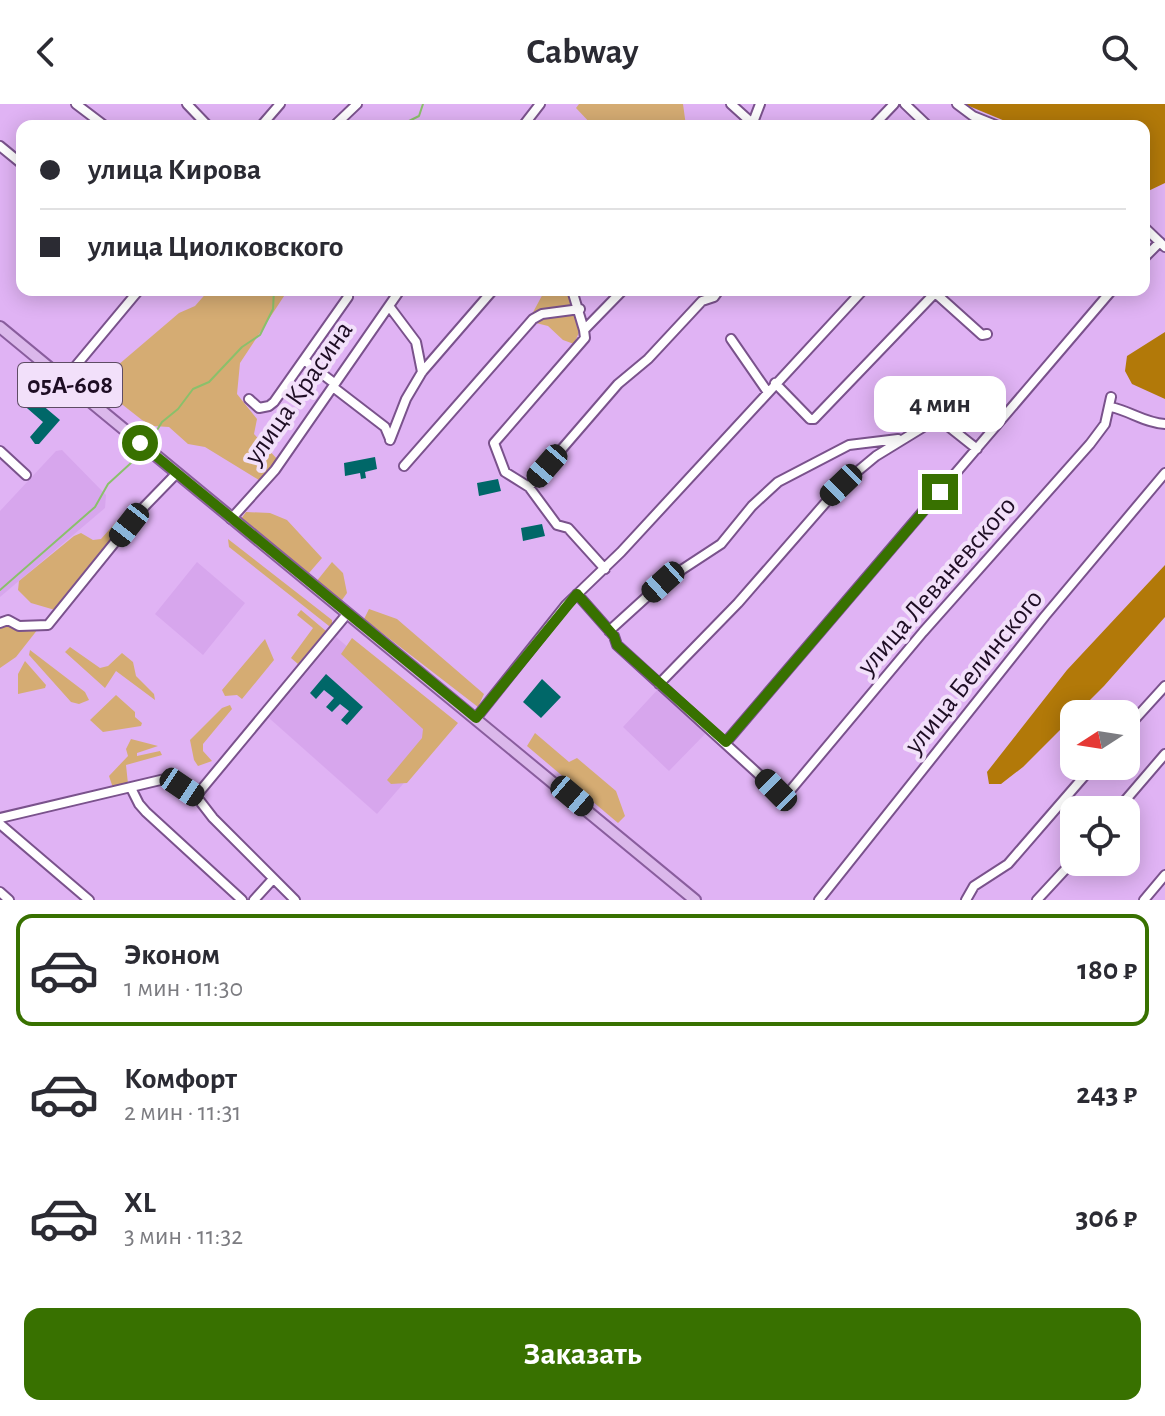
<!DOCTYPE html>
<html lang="ru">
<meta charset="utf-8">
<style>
body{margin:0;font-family:"Alegreya Sans",sans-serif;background:#f2f2f3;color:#2b2b33;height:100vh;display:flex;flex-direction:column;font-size:30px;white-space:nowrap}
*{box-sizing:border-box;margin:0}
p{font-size:26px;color:#7c7c81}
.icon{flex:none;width:44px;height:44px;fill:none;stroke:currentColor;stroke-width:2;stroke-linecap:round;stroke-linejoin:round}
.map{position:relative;height:796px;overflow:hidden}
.details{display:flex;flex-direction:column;background:#fff;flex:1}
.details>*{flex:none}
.guide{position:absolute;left:16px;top:16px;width:1134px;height:176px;border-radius:16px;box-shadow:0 4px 20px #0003;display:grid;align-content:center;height:176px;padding:0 24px;background:#fff}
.needle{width:52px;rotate:258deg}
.tools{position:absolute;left:1060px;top:596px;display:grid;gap:16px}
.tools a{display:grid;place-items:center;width:80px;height:80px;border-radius:16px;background:#fff;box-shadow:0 4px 20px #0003;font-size:40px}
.end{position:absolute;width:36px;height:36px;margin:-18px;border:10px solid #387100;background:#fff;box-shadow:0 0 0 4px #fff}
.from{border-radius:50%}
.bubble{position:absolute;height:56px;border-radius:16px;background:#fff;box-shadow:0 4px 20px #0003;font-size:26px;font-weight:700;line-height:56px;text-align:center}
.car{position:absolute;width:24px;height:48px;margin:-24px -12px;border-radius:10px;box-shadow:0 0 6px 2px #0007;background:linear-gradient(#222 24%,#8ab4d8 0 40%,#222 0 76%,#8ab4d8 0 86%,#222 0)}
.guide b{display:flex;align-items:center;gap:28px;height:76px;font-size:30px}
.guide b+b{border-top:2px solid #e1e1e2}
.guide i{width:20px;height:20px;background:#2b2b33}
ul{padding:14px 0 0;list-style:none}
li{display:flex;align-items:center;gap:24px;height:112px;margin:0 16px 12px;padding:0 8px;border:4px solid transparent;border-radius:16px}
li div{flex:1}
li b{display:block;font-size:30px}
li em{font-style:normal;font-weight:700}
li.selected{border-color:#387100}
li>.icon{width:72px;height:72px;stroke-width:1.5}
.button{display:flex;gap:16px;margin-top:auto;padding:16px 24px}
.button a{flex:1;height:92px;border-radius:16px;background:#387100;color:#fff;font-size:32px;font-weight:700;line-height:92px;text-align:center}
header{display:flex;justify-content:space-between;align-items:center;height:104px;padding:0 24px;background:#fff;font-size:36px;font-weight:700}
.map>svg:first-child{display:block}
</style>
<header><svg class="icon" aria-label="back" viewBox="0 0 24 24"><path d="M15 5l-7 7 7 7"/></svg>Cabway<svg class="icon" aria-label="search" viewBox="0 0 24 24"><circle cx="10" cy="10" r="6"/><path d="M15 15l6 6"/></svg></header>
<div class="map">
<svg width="1165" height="796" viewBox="0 0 1165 796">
<rect width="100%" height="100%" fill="#e0b3f4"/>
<path fill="#d7a6ed" d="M62 346 106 391 105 404 0 493V407L56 347Z
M197 458 245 499 203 551 155 510Z
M336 533 448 628 377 710 269 614Z
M660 583 707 628 669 667 623 623Z"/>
<path fill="#d5ac73" d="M579 0H683L686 22H593L576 4Z
M209 186H288L240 259 237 290 257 315 254 330 278 356 259 376 205 343 188 340 169 323 153 322 142 316 105 287 104 273 179 209 195 202Z
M545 186H569L575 202 531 212Z
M576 207 580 226 574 240 563 236 548 222 536 219 543 212Z
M132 400 134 408 55 506 31 499 18 486 19 477 74 432 81 429 93 436 101 435Z
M246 408 270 409 287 416 322 454 309 469 241 415Z
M228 435 332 516V521L329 522 229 443Z
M332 458 343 469 347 489 342 496 316 478Z
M369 505 397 515 484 590 478 603 364 515Z
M301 506 326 527 298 560 291 554 313 524 297 511Z
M6 520 38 525 16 553 0 564V523Z
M352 534 458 619 407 679 391 680 387 676 422 634 423 625 341 550Z
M265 535 274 556 242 595 237 591 225 592 222 586Z
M70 543 100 564 108 562 122 549 133 558 136 572 154 590 155 596 116 567 105 584 65 548Z
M30 546 85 588 89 596 79 600 71 598 29 551Z
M25 557 46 581 45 584 18 590V570Z
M116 591 135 608V613L142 619 141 622 103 628 90 616Z
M230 601 232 605 203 640V647L212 657 198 662 194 656 190 636 222 604Z
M535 629 569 658 577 654 616 687 625 712 618 719 527 642Z
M131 635 158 642 137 649V652L160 647 162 651 126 661 128 680 113 684 109 672 128 652 126 645Z"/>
<path fill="#b27909" d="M964 0H1165V79L1144 89V22H1017Z
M1165 228V295L1132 280 1125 267 1127 252Z
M1165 461V513L1104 582 1023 663 1001 680H989L987 668 1067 566Z"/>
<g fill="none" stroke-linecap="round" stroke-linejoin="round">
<path stroke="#8ac06b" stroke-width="2" d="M399 22 419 12 423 0
M149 339 162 318 178 305 193 285 209 278 242 243 260 231 273 205 274 186
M0 486 95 403 108 380 143 348"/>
</g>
<path fill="#006768" d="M28 289 60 316 39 340H35L30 333 43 318 20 298Z
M375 353 377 365 365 368 366 374 361 375 360 369 345 372 344 359Z
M498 375 501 387 479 392 477 379Z
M542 420 545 432 523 437 521 424Z
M326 570 363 603 347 621 341 616 349 607 340 600 332 608 326 603 334 594 324 586 316 595 310 589Z
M542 575 561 593 541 614 523 598Z"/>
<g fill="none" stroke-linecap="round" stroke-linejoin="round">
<g stroke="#7a528c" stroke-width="12">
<path id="minor" d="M76 0 105 22
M187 0 208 22
M731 0 752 19
M905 0 928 22
M957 0 973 12 998 22
M752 21 760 0
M261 22 280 0
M334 22 357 0
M523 22 540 0
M873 22 894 0
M0 42 22 60
M1144 123 1165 143
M1144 154 1160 138
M572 186 584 226
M933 187 982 231 987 230
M389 202 416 238 422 268
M731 235 767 287
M304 256 334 279
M64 276 139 186
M775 279 810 315H814L935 189
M333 283 385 323 390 335
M249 295 259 304 269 302 274 298 348 193
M1111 303C1130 307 1145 319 1165 320
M390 336 406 295 422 268 493 186
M0 347 26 371
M404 362 533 215 542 210 580 205
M529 383 505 368 494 339 585 234 584 226 623 186
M231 415 275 366 400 186
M605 465 568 424 557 421 529 383 618 280 648 255 702 197 714 193 719 186
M577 490 614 532 617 541 776 686
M0 519 8 516 19 522 48 521 141 406 176 370
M609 527 663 478 721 440 752 402 778 378 849 341 898 335
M659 580 738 499 841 381 876 352 938 314 977 345
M476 614 566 501 621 448 863 186
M1126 625 1165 582
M726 638 1112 186
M131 684 139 700 146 708 242 796
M196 692 213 714 295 796
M784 694 923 528 1090 340 1105 320 1111 293
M1117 706 1165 650
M0 714 169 674 196 692 347 510
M0 720 89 796
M0 788 9 796
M254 796 273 775
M819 796 1045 512 1165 369
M966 796 974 782 1008 760 1093 662
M1037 796 1074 756
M1144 796 1165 771"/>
</g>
<g stroke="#895d9d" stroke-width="14">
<path id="major" d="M0 223 695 796"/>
</g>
<use href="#minor" stroke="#fff" stroke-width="8"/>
<use href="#major" stroke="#dbb8eb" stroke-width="10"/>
</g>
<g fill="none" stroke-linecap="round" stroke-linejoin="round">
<path stroke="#387100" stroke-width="10" d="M140 339 476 614 577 490 614 532 617 541 726 638 940 388"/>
</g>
<g text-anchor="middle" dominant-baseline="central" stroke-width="8" stroke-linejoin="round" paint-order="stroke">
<rect fill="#f2e0fa" stroke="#5e4c64" stroke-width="2" x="18" y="259" width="104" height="44" rx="6"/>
<g font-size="26" font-weight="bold" fill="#1e0d24">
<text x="70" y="281">05А-608</text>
</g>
<g font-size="28" fill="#1e0d24" stroke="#f2e0fa">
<text transform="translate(299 289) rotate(-55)">улица Красина</text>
<text transform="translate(937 482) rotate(-49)">улица Леваневского</text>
<text transform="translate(974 568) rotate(-51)">улица Белинского</text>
</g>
</g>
</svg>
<div class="tools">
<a><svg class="needle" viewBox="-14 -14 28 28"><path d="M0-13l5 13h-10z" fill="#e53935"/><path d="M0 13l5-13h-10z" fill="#7c7c81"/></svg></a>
<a><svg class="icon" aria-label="locate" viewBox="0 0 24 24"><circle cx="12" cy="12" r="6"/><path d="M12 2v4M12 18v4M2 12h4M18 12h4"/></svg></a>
</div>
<i class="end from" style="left:140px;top:339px"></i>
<i class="end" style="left:940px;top:388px"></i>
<div class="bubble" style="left:874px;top:272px;width:132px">4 мин</div>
<i class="car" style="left:547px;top:362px;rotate:221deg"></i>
<i class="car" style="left:841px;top:381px;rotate:226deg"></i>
<i class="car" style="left:129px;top:421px;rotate:218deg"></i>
<i class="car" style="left:663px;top:478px;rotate:228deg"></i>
<i class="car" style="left:182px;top:683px;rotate:124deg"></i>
<i class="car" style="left:776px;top:686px;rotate:315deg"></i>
<i class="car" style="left:572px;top:692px;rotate:130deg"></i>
<div class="guide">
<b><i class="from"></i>улица Кирова</b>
<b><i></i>улица Циолковского</b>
</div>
</div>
<section class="details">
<ul>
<li class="selected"><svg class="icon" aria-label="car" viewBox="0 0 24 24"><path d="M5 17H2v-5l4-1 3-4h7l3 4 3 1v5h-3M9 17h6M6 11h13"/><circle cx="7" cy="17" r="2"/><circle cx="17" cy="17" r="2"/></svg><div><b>Эконом</b><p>1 мин · 11:30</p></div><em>180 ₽</em></li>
<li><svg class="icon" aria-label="car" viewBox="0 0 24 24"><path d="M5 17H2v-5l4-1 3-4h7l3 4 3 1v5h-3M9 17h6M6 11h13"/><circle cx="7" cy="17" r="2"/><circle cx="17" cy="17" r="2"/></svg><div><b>Комфорт</b><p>2 мин · 11:31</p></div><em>243 ₽</em></li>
<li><svg class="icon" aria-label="car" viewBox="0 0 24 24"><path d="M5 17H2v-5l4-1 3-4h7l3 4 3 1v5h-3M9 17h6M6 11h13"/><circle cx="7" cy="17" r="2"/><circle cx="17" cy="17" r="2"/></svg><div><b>XL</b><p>3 мин · 11:32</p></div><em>306 ₽</em></li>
</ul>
<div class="button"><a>Заказать</a></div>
</section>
